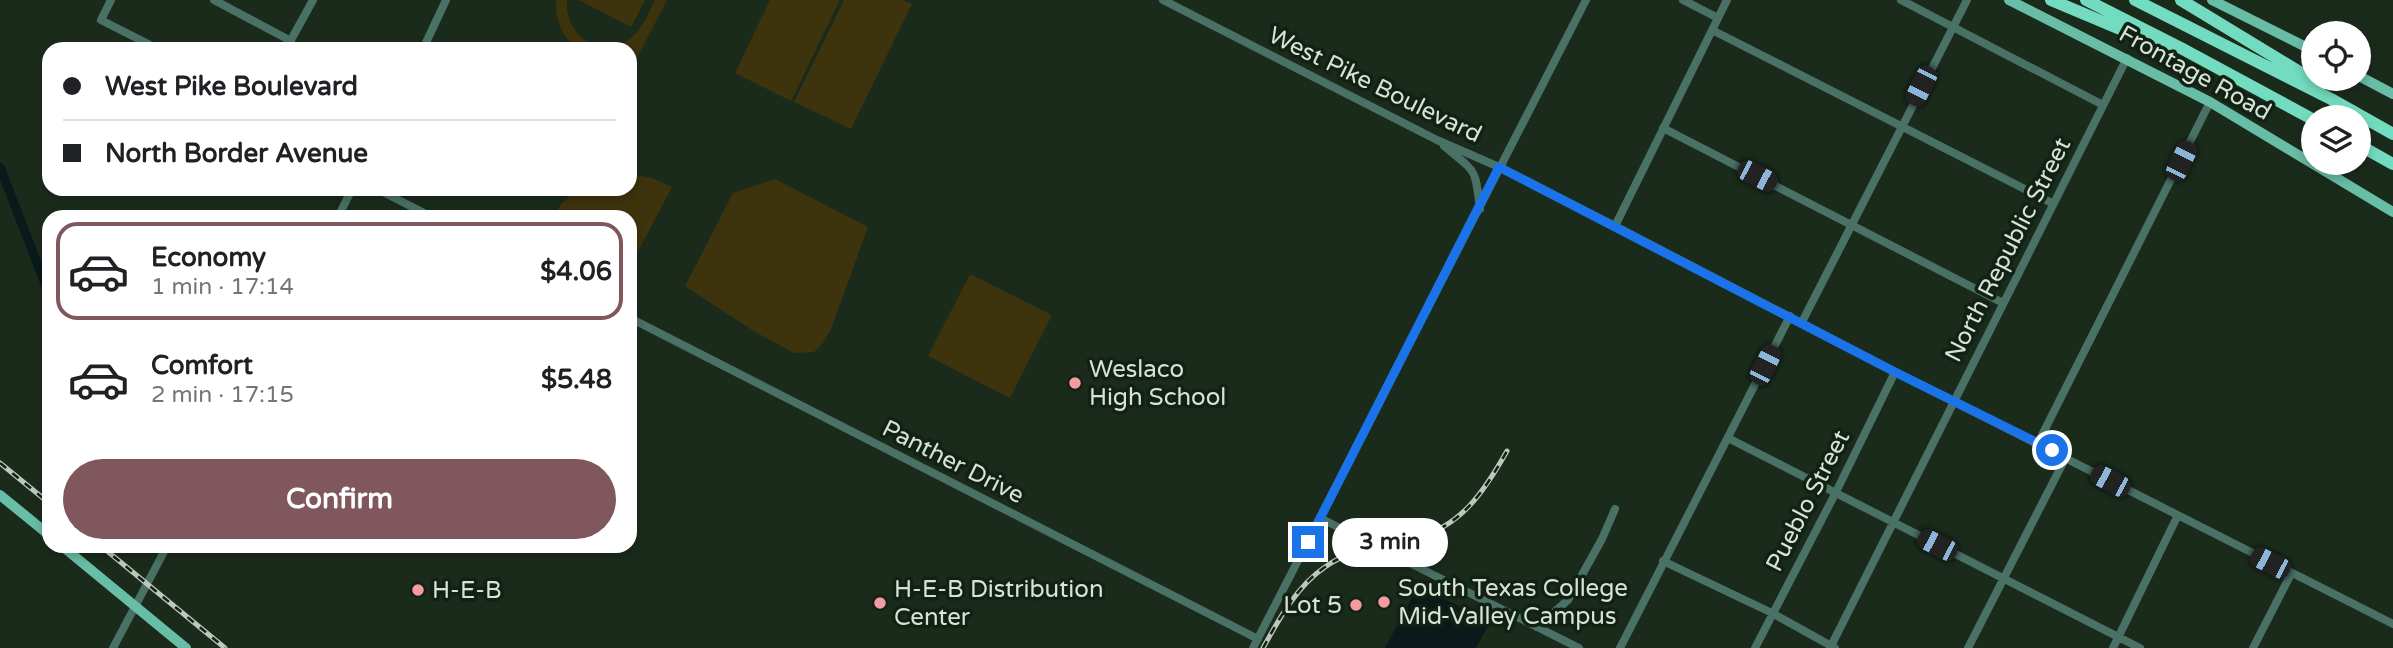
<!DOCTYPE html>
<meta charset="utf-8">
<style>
body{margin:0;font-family:"Varela Round",sans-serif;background:#f2f2f2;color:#202124;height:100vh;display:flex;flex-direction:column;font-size:26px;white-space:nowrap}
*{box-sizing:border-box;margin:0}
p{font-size:23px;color:#757577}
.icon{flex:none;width:38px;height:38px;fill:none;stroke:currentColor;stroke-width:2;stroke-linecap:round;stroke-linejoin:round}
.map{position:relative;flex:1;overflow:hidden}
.side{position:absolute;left:42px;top:210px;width:595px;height:343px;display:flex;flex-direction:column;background:#fff;border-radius:21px;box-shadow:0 4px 10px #0003}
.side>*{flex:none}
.guide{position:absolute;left:42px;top:42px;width:595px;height:154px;border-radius:21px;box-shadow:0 4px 10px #0003;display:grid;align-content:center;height:154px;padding:0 21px;background:#fff}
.buttons{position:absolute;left:2301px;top:21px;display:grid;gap:14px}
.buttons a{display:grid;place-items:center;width:70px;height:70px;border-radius:50%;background:#fff;box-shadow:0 4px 10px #0003;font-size:35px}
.end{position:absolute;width:32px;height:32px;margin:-16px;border:9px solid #1a73e8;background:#fff;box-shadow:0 0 0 4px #fff}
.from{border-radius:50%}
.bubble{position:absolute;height:49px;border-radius:24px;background:#fff;box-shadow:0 4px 10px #0003;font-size:23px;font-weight:800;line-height:49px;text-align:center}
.car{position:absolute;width:21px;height:42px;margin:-21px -10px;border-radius:9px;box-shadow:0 0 5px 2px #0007;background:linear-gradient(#222 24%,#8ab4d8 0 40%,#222 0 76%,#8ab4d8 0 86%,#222 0)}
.guide b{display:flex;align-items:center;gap:24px;height:66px;font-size:26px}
.guide b+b{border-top:2px solid #e0e0e0}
.guide i{width:18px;height:18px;background:#202124}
ul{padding:12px 0 0;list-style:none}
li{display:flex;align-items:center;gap:21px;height:98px;margin:0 14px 10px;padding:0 7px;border:4px solid transparent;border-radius:21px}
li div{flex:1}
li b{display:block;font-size:26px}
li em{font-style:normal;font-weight:800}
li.selected{border-color:#7f575c}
li>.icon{width:63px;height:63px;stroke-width:1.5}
.button{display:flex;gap:14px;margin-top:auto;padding:14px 21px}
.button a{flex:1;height:80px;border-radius:42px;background:#7f575c;color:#fff;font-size:28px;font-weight:800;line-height:80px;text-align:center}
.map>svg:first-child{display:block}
</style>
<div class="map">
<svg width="2393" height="648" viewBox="0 0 2393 648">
<rect width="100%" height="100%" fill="#1a2b1c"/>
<path fill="#3d330d" d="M556 0H567C564 33 598 61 628 40 642 31 648 14 655 0H667L634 64 630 62V49L577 48C561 35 555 20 556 0Z
M579 0H645L631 27Z
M770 0H840L791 101 735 73Z
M844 0H903L912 4 851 129 794 102Z
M630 174 652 178 672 187 632 263 630 264V217H554L561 204 578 189H630Z
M775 179 868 227 831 329 823 343 814 352 794 353 755 332 685 286 733 193Z
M970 274 1052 315 1010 398 928 356Z"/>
<path fill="#0a191a" d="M1422 588 1487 620 1489 624 1476 648H1385L1414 594Z"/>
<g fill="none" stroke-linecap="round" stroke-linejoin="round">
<path stroke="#0a191a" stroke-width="9" d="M0 167 49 294"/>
<path stroke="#4a7166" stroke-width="8" d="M111 0 101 20 158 49
M214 0 291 41
M1163 0 1437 140 1499 167 1615 226 1895 372 2393 624
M1683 0 1718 18
M1901 0 2103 105
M1712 30 2052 203
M286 49 313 0
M423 49 446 0
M1663 128 2003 303
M1444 146C1476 173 1475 166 1480 209
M377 189 432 217
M338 217 352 189
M1615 226 1727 0
M630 318 1258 639
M1802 322 1967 0
M1728 438 2140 648
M2038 443 2210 102
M1320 518 1579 648
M1663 561 1772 613 1835 648
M1537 627 1568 600 1602 539 1615 509
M113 648 167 546
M1253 648 1586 0
M1620 648 1790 316
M1755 648 1835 494 1895 372
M1830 648 2127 58
M1968 648 2066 457
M2113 648 2178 515
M2253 648 2291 574"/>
<path stroke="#68bda6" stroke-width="10" d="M2009 0 2210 102 2393 212
M2212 0 2314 51
M2359 76 2393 94
M0 495 49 535
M62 546 186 648"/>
<path stroke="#73dbbf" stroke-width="12" d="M2051 0 2170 50
M2086 0 2179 47 2314 120
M2135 0 2331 99 2393 134
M2181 0 2321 85
M2359 145 2393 164"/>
<g stroke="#bdc8bd" stroke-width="5">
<path id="rail" d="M0 463 49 503
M101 546 225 648
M1263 648C1279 619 1296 587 1325 567 1353 547 1384 546 1416 538 1462 526 1485 490 1507 451"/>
</g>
<use href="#rail" stroke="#112113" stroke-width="2.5" stroke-dasharray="8" stroke-linecap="butt"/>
</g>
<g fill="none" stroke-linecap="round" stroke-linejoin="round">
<path stroke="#1a73e8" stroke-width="9" d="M1308 542 1499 167 1895 372 2052 450"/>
</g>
<g fill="#f49aa1" stroke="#112113" stroke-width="2.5">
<circle cx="1075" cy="383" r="7"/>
<circle cx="418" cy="590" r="7"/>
<circle cx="1384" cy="602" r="7"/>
<circle cx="880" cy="603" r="7"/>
<circle cx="1356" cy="605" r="7"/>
</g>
<g text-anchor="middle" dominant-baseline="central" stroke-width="7" stroke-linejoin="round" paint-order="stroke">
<g font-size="24" fill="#d8e2d8" stroke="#112113">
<text transform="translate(2195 73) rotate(29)">Frontage Road</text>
<text transform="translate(1375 85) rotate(26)">West Pike Boulevard</text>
<text transform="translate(2008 250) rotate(-63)">North Republic Street</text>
<text transform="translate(953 462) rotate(27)">Panther Drive</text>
<text transform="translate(1808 501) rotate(-63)">Pueblo Street</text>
</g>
<g font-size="24" fill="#d8e2d8" stroke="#112113" text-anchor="start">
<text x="1089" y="369">Weslaco<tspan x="1089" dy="28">High School</tspan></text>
<text x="1398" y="588">South Texas College<tspan x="1398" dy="28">Mid-Valley Campus</tspan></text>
<text x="894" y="589">H-E-B Distribution<tspan x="894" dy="28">Center</tspan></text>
<text x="432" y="590">H-E-B</text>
<text x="1342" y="605" text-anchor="end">Lot 5</text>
</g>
</g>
</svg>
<div class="buttons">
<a><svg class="icon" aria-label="locate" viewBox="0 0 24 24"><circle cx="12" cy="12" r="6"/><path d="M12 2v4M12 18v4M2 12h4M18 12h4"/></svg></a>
<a><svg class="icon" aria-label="layers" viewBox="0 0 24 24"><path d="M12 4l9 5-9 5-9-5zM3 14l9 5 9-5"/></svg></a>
</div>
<i class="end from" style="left:2052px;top:450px"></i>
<i class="end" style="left:1308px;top:542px"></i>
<div class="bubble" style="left:1332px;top:518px;width:116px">3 min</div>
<i class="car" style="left:1921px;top:86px;rotate:207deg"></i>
<i class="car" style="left:2181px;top:161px;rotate:26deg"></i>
<i class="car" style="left:1757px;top:176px;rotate:117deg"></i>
<i class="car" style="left:1765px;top:365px;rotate:27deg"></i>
<i class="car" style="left:2110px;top:481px;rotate:298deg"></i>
<i class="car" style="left:1937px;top:545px;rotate:297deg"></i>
<i class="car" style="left:2270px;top:563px;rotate:297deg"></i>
<div class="guide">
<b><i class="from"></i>West Pike Boulevard</b>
<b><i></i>North Border Avenue</b>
</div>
<section class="side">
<ul>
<li class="selected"><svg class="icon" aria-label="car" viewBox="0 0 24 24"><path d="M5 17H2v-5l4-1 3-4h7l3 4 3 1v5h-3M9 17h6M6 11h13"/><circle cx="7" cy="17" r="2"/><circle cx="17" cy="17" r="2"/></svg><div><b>Economy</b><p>1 min · 17:14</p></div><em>$4.06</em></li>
<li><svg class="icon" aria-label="car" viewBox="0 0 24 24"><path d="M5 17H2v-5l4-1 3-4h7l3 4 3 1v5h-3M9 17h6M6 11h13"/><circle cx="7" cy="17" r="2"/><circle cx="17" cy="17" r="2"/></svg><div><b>Comfort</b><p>2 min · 17:15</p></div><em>$5.48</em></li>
</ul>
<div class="button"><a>Confirm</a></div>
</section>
</div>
